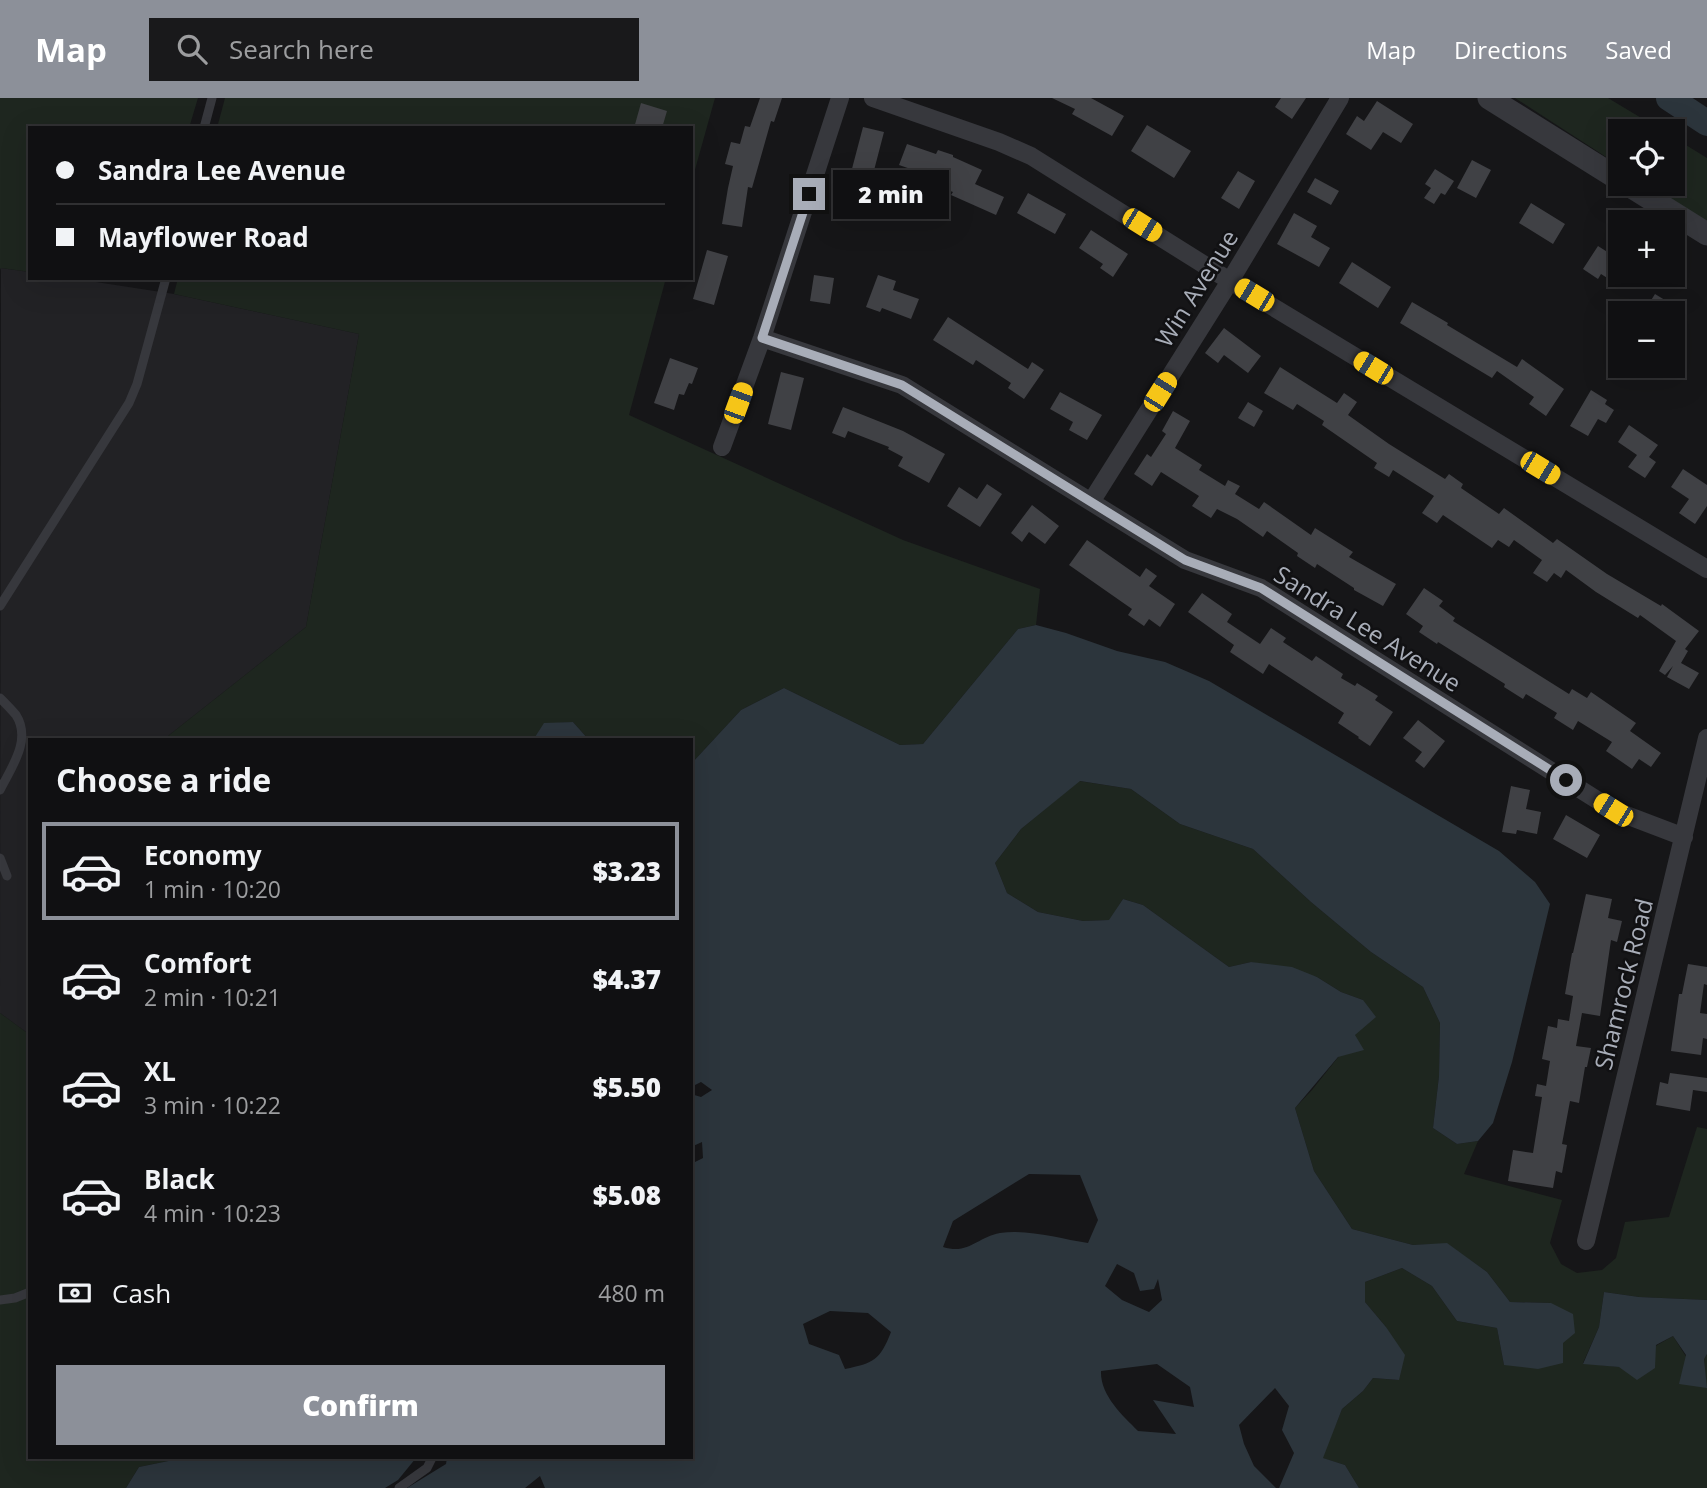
<!DOCTYPE html>
<meta charset="utf-8">
<style>
body{margin:0;font-family:"Open Sans",sans-serif;background:#19191b;color:#f1f3f6;height:100vh;display:flex;flex-direction:column;font-size:26px;white-space:nowrap}
*{box-sizing:border-box;margin:0}
p{font-size:23px;color:#9c9d9f}
.icon{flex:none;width:38px;height:38px;fill:none;stroke:currentColor;stroke-width:2;stroke-linecap:round;stroke-linejoin:round}
.map{position:relative;flex:1;overflow:hidden}
.drawer{position:absolute;left:28px;top:640px;width:665px;height:721px;display:flex;flex-direction:column;background:#101012;border-radius:0px;box-shadow:0 7px 28px #0002,0 0 0 2px #303032}
.drawer>*{flex:none}
.hud{position:absolute;left:28px;top:28px;width:665px;height:154px;border-radius:0px;box-shadow:0 7px 28px #0002,0 0 0 2px #303032;display:grid;align-content:center;height:154px;padding:0 28px;background:#101012}
.controls{position:absolute;left:1608px;top:21px;display:grid;gap:14px}
.controls a{display:grid;place-items:center;width:77px;height:77px;border-radius:0px;background:#101012;box-shadow:0 7px 28px #0002,0 0 0 2px #303032;font-size:35px}
.end{position:absolute;width:32px;height:32px;margin:-16px;border:9px solid #a8adb8;background:#111;box-shadow:0 0 0 4px #111}
.from{border-radius:50%}
.bubble{position:absolute;height:49px;border-radius:0px;background:#101012;box-shadow:0 7px 28px #0002,0 0 0 2px #303032;font-size:23px;font-weight:800;line-height:49px;text-align:center}
.car{position:absolute;width:21px;height:42px;margin:-21px -10px;border-radius:9px;box-shadow:0 0 5px 2px #0007;background:linear-gradient(#f5c518 24%,#345 0 40%,#f5c518 0 76%,#345 0 86%,#f5c518 0)}
.hud b{display:flex;align-items:center;gap:24px;height:66px;font-size:26px}
.hud b+b{border-top:2px solid #303032}
.hud i{width:18px;height:18px;background:#f1f3f6}
ul{padding:0;list-style:none}
li{display:flex;align-items:center;gap:21px;height:98px;margin:0 14px 10px;padding:0 14px;border:4px solid transparent;border-radius:0px}
li div{flex:1}
li b{display:block;font-size:26px}
li em{font-style:normal;font-weight:800}
li.current{border-color:#8c9099}
li>.icon{width:63px;height:63px;stroke-width:1.5}
h2{padding:0 28px;font-size:32px;line-height:84px}
.pay{display:flex;align-items:center;gap:18px;height:77px;padding:0 28px;font-size:26px}
.pay p{margin-inline-start:auto}
.button{display:flex;gap:14px;margin-top:auto;padding:14px 28px}
.button a{flex:1;height:80px;border-radius:0px;background:#8c9099;color:#fff;font-size:28px;font-weight:800;line-height:80px;text-align:center}
header{display:flex;align-items:center;gap:42px;box-sizing:border-box;height:98px;padding:0 35px;background:#8c9099;color:#fff}
header strong{font-size:33px}
nav{display:flex;gap:38px;margin-inline-start:auto;font-size:24px}
.search{width:490px;height:63px;background:#19191b;display:flex;align-items:center;gap:18px;box-sizing:border-box;padding:0 24px;border-radius:0px;color:#9c9d9f;font-size:26px}
.map>svg:first-child{display:block}
</style>
<header>
<strong>Map</strong>
<div class="search"><svg class="icon" aria-label="search" viewBox="0 0 24 24"><circle cx="10" cy="10" r="6"/><path d="M15 15l6 6"/></svg>Search here</div>
<nav><a>Map</a><a>Directions</a><a>Saved</a></nav>
</header>
<div class="map">
<svg width="1707" height="1390" viewBox="0 0 1707 1390">
<rect width="100%" height="100%" fill="#161618"/>
<path fill="#222225" d="M1 170 30 174V180H70L174 196 359 236 306 529 163 642H30V937L0 915Z"/>
<path fill="#1e261f" d="M0 0H198L189 30H30V174L1 170 0 172Z
M225 0H715L691 86V30H217Z
M1515 0H1608L1663 33H1620V68Z
M1673 39 1707 60V124L1648 86H1673Z
M178 180H666L629 317 903 442 1040 491 1036 527 1018 531 923 646 900 647 784 590 741 612 691 666V642H589L573 624 544 626 533 642H163L306 529 359 236 174 196Z
M1079 683 1131 691 1180 726 1253 751 1311 804 1371 854 1423 889 1440 925 1439 978 1433 1030 1457 1046 1478 1043 1464 1076 1562 1102 1550 1145 1561 1166 1577 1175 1602 1172 1616 1160 1625 1124 1669 1119 1697 1029 1707 1031V1202L1639 1199 1604 1194 1599 1229 1583 1265 1619 1269 1673 1238 1706 1290 1704 1260 1707 1256V1390H1359L1345 1367 1322 1360 1342 1311 1363 1293 1373 1280 1398 1282 1386 1229 1365 1204V1184L1402 1170 1432 1188 1457 1223 1497 1230 1504 1267 1551 1205 1510 1204 1487 1174 1447 1146 1413 1147 1352 1131 1314 1073 1295 1010 1312 992 1355 938 1363 902 1341 894 1317 879 1251 864 1229 869 1143 807 1123 801 1110 822 1083 823 1038 814 1007 795 995 765 1021 731Z
M0 915 30 937V1360H183L139 1369 126 1390H0Z"/>
<path fill="#2c353c" fill-rule="evenodd" d="M1036 527 1066 535 1117 553 1165 564 1209 583 1499 753 1535 784 1550 806 1512 964 1493 1025 1478 1043 1457 1046 1433 1030 1439 978 1440 925 1423 889 1371 854 1311 804 1253 751 1180 726 1131 691 1080 683 1021 731 995 765 1007 795 1038 814 1083 823 1109 822 1123 801 1143 807 1229 869 1251 864 1292 869 1317 879 1341 894 1363 902 1376 919 1355 937 1364 952 1338 959 1295 1010 1314 1073 1352 1131 1413 1147 1447 1145 1487 1174 1510 1204 1551 1205 1573 1216 1575 1235 1563 1245V1265L1538 1271 1504 1267 1497 1230 1457 1223 1432 1188 1402 1170 1365 1184V1204L1386 1229 1405 1257 1399 1282 1373 1280 1363 1293 1342 1311 1323 1360 1345 1367 1359 1390H1279L1294 1355 1282 1332 1289 1308 1275 1290 1239 1327 1244 1346 1254 1368 1276 1390H545L540 1378 525 1390H407L446 1366 447 1360H691V1066L703 1060 702 1044 691 1049V996L701 999 712 992 701 984 691 989V666L741 612 784 590 900 647 923 646 1018 531ZM1029 1076 1080 1077 1098 1122 1088 1145C1060 1141 1029 1131 1000 1135 977 1139 969 1157 943 1149L953 1123ZM1117 1166 1134 1175 1140 1193 1154 1191 1158 1181 1162 1202 1149 1214 1122 1202 1105 1188ZM830 1213 868 1215 891 1234C880 1262 874 1265 845 1271L839 1257 809 1246 803 1226ZM1157 1266 1190 1289 1194 1309 1153 1302 1176 1336 1138 1333C1122 1317 1100 1297 1101 1273Z
M573 624 589 642H533L544 625Z
M1604 1194 1639 1199 1707 1202V1256L1704 1261 1707 1290 1679 1286 1686 1257 1673 1238 1656 1247 1655 1270 1637 1282 1619 1269 1583 1266 1599 1229Z
M183 1360H416L398 1382 385 1390H126L139 1369Z"/>
<g fill="none" stroke-linecap="round" stroke-linejoin="round">
<path stroke="#2c353c" stroke-width="26" d="M1669 0 1707 25"/>
</g>
<path fill="#404145" d="M760 0H782L774 24 771 23 752 90 748 89 742 129 722 126 728 90 733 68 725 66 731 44 740 46 745 28 750 29Z
M1052 0H1091L1124 18 1112 38 1072 16 1075 11Z
M1281 0H1306L1292 21 1275 9Z
M1377 3 1413 26 1401 45 1383 34 1371 52 1346 36 1357 18 1364 23Z
M641 5 667 13 662 30H634Z
M1147 27 1191 53 1174 80 1131 53Z
M863 29 884 34 865 107 844 101Z
M907 46 936 56 938 52 953 57V59L982 72 975 86 1004 99 996 117 951 97 953 94 926 84 928 77 899 67Z
M1472 62 1491 72 1476 100 1457 90Z
M1435 71 1454 83 1445 97 1441 95 1434 106 1424 100 1431 90 1425 86Z
M1238 73 1255 83 1239 111 1221 100Z
M1315 80 1339 93 1331 107 1307 94Z
M1028 95 1066 116 1055 136 1017 115Z
M1531 105 1565 126 1553 146 1519 125Z
M1294 115 1317 128 1311 139 1330 150 1319 169 1277 146Z
M1091 132 1128 156 1113 179 1100 170 1103 166 1079 150Z
M1598 148 1620 162V188L1601 176 1598 181 1583 171Z
M707 152 728 158 714 207 693 201Z
M1352 164 1391 189 1378 210 1339 185Z
M814 177 834 180 830 206 810 203Z
M878 177 896 183 893 192 919 201 911 221 882 210 880 214 866 209Z
M1655 196 1686 215H1643Z
M1412 204 1448 225 1447 227 1517 269 1522 261 1564 291 1546 318 1529 306 1534 299 1497 273 1492 280 1400 225Z
M948 219 1028 271 1032 264 1044 272 1024 301 1008 290 1011 285 976 262 973 267 933 242Z
M1224 230 1261 258 1248 275 1224 257 1218 265 1205 255Z
M670 260 698 270 692 286 689 285 684 297 679 296 674 312 654 305Z
M1280 269 1337 305 1344 295 1357 304 1348 317 1389 346 1445 381 1449 376 1463 386 1461 390 1499 416 1504 410 1553 445 1557 441 1607 476 1661 508 1662 506 1699 533 1685 551 1688 553 1681 565 1699 575 1689 591 1667 579 1673 568 1665 577 1659 573 1676 543 1640 517 1638 520 1596 494 1566 472 1561 480 1554 475 1547 484 1533 475 1542 462 1514 442 1509 449 1498 442 1492 450 1443 417 1437 425 1422 415 1434 398 1393 372 1389 379 1374 370 1377 365 1322 327 1324 323 1297 306 1293 312 1264 295Z
M781 274 804 280 791 332 768 326Z
M1591 292 1607 302 1605 306 1614 312 1606 325 1598 321 1588 338 1570 328Z
M1060 294 1102 317 1087 342 1069 332 1073 324 1050 311Z
M1248 304 1263 313 1254 329 1238 320Z
M843 309 903 333 945 356 929 385 898 368 903 359 888 351 889 349 848 333 845 340 832 335Z
M1173 313 1190 323 1175 350 1202 367 1199 372 1225 388 1228 382 1240 388 1235 396 1259 411 1264 404 1311 437 1315 430 1353 454 1349 459 1396 486 1383 508 1354 492V490L1317 466 1315 470 1297 458 1298 455 1267 433 1263 439 1237 421 1217 411 1211 420 1192 408 1199 398 1161 374 1152 388 1134 376 1147 356 1151 359 1166 336 1162 333Z
M1629 327 1658 347 1649 359 1656 364 1645 380 1628 369 1637 357 1618 344Z
M1683 371 1707 387V408L1695 426 1679 415 1689 401 1671 389Z
M987 386 1002 396 980 429 947 408 959 389 977 401Z
M1032 407 1059 428 1045 446 1029 434 1022 444 1011 435Z
M1087 442 1140 479 1146 470 1157 478 1149 488 1175 506 1160 529 1149 521 1144 528 1128 517 1132 511 1069 467Z
M1424 490 1443 503 1439 508 1455 520 1453 523 1569 596 1572 591 1587 600 1591 594 1636 625 1630 633 1661 655 1651 669 1639 661 1632 671 1606 653 1612 644 1578 623 1573 632 1554 620 1557 615 1526 596 1523 601 1504 589 1505 586 1438 544 1437 546 1419 534 1423 528 1406 516Z
M1202 495 1232 516 1227 524 1260 546 1271 530 1286 540 1283 544 1312 563 1316 558 1343 576 1341 580 1355 588 1357 585 1378 598 1375 602 1393 614 1370 648 1358 640 1359 639 1338 625 1344 615 1269 566 1263 576 1230 554 1234 547 1188 514Z
M1418 622 1445 643 1424 670 1415 663 1422 654 1403 640Z
M1511 688 1530 692 1526 711 1541 714 1537 736 1517 732 1516 736 1502 734Z
M1566 717 1600 737 1587 760 1553 741Z
M1586 796 1612 801 1608 820 1622 823 1617 844 1611 842 1600 918 1582 915 1576 948 1591 950 1587 969H1585L1579 1005 1570 1003 1562 1046 1567 1047 1562 1075 1556 1073 1553 1090 1508 1083 1513 1052 1533 1055 1542 999 1535 998 1537 986 1546 988 1550 963 1542 961 1548 928 1557 930 1558 921 1569 923 1573 898 1565 896 1572 855H1573Z
M1688 866 1707 869V887L1704 886 1700 915 1707 916V941L1703 940 1701 957 1671 953 1679 896H1682Z
M1670 975 1707 980V994L1693 992 1690 1013 1656 1007 1660 984 1668 986Z"/>
<g fill="none" stroke-linecap="round" stroke-linejoin="round">
<path stroke="#37383d" stroke-width="9" d="M204 30 212 0
M0 508 129 305 137 286 166 180
M0 600C5 605 11 611 16 617 32 642 11 670 0 692
M0 760 7 778
M0 1202 15 1200 30 1194
M399 1390 427 1370 432 1360"/>
<path stroke="#37383d" stroke-width="18" d="M873 0 999 44 1031 58 1230 183 1707 471
M762 240 902 287 1185 462 1261 490 1613 712 1684 739
M722 349 762 240 840 0
M1091 404 1230 183 1340 0
M1586 1143 1707 640"/>
<path stroke="#37383d" stroke-width="23" d="M1489 0 1620 82
M1627 86 1707 136"/>
</g>
<g fill="none" stroke-linecap="round" stroke-linejoin="round">
<path stroke="#a8adb8" stroke-width="9" d="M809 96 762 240 902 287 1185 462 1261 490 1566 682"/>
</g>
<g text-anchor="middle" dominant-baseline="central" stroke-width="5" stroke-linejoin="round" paint-order="stroke">
<g font-size="24" fill="#a8adb8" stroke="#111113">
<text transform="translate(1196 190) rotate(-58)">Win Avenue</text>
<text transform="translate(1368 530) rotate(32)">Sandra Lee Avenue</text>
<text transform="translate(1623 886) rotate(-76)">Shamrock Road</text>
</g>
</g>
</svg>
<div class="controls">
<a><svg class="icon" aria-label="locate" viewBox="0 0 24 24"><circle cx="12" cy="12" r="6"/><path d="M12 2v4M12 18v4M2 12h4M18 12h4"/></svg></a>
<a>+</a>
<a>−</a>
</div>
<i class="end from" style="left:1566px;top:682px"></i>
<i class="end" style="left:809px;top:96px"></i>
<div class="bubble" style="left:833px;top:72px;width:116px">2 min</div>
<i class="car" style="left:1142px;top:127px;rotate:122deg"></i>
<i class="car" style="left:1254px;top:197px;rotate:301deg"></i>
<i class="car" style="left:1373px;top:270px;rotate:301deg"></i>
<i class="car" style="left:1160px;top:294px;rotate:32deg"></i>
<i class="car" style="left:738px;top:305px;rotate:20deg"></i>
<i class="car" style="left:1540px;top:370px;rotate:121deg"></i>
<i class="car" style="left:1613px;top:712px;rotate:302deg"></i>
<div class="hud">
<b><i class="from"></i>Sandra Lee Avenue</b>
<b><i></i>Mayflower Road</b>
</div>
<section class="drawer">
<h2>Choose a ride</h2>
<ul>
<li class="current"><svg class="icon" aria-label="car" viewBox="0 0 24 24"><path d="M5 17H2v-5l4-1 3-4h7l3 4 3 1v5h-3M9 17h6M6 11h13"/><circle cx="7" cy="17" r="2"/><circle cx="17" cy="17" r="2"/></svg><div><b>Economy</b><p>1 min · 10:20</p></div><em>$3.23</em></li>
<li><svg class="icon" aria-label="car" viewBox="0 0 24 24"><path d="M5 17H2v-5l4-1 3-4h7l3 4 3 1v5h-3M9 17h6M6 11h13"/><circle cx="7" cy="17" r="2"/><circle cx="17" cy="17" r="2"/></svg><div><b>Comfort</b><p>2 min · 10:21</p></div><em>$4.37</em></li>
<li><svg class="icon" aria-label="car" viewBox="0 0 24 24"><path d="M5 17H2v-5l4-1 3-4h7l3 4 3 1v5h-3M9 17h6M6 11h13"/><circle cx="7" cy="17" r="2"/><circle cx="17" cy="17" r="2"/></svg><div><b>XL</b><p>3 min · 10:22</p></div><em>$5.50</em></li>
<li><svg class="icon" aria-label="car" viewBox="0 0 24 24"><path d="M5 17H2v-5l4-1 3-4h7l3 4 3 1v5h-3M9 17h6M6 11h13"/><circle cx="7" cy="17" r="2"/><circle cx="17" cy="17" r="2"/></svg><div><b>Black</b><p>4 min · 10:23</p></div><em>$5.08</em></li>
</ul>
<div class="pay"><svg class="icon" aria-label="cash" viewBox="0 0 24 24"><path d="M3 7h18v10H3z"/><circle cx="12" cy="12" r="2"/></svg>Cash<p>480 m</p></div>
<div class="button"><a>Confirm</a></div>
</section>
</div>
